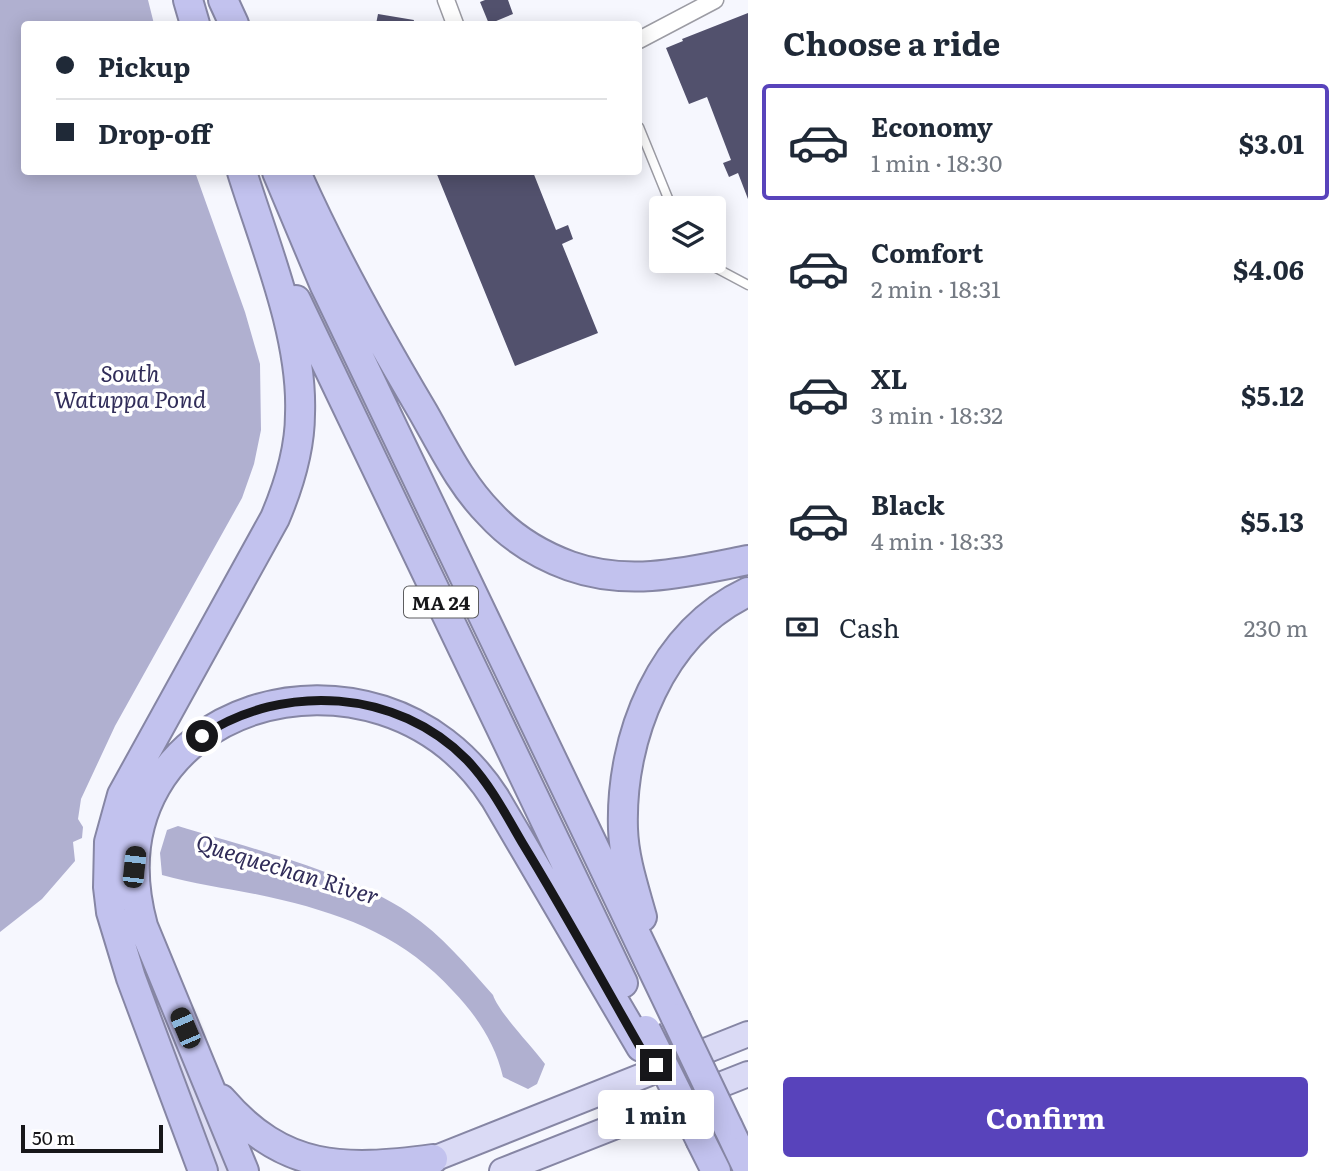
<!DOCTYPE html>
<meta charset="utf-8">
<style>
body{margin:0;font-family:Literata,serif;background:#f2f2f3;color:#1f2937;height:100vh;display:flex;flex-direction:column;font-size:26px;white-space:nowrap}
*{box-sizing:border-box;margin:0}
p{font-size:23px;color:#747a83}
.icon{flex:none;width:38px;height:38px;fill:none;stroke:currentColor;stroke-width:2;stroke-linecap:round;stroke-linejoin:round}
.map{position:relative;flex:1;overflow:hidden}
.side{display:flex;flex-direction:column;background:#fff;width:595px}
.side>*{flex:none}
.hud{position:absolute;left:21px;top:21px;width:621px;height:154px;border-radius:7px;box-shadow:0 4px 18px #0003;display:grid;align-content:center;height:154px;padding:0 35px;background:#fff}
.controls{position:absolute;left:649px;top:196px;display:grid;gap:14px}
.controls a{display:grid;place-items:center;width:77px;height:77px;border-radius:7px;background:#fff;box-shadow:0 4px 18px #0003;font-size:35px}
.scale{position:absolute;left:21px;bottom:18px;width:142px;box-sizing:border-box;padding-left:7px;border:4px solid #17171a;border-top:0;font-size:19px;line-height:24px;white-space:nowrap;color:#17171a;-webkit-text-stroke:5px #fff;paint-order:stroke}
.end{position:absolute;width:32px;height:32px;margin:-16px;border:9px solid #17171a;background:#fff;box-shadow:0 0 0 4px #fff}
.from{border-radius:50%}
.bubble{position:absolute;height:49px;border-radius:7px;background:#fff;box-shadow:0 4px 18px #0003;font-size:23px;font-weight:700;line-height:49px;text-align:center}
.car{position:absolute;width:21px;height:42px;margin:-21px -10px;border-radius:9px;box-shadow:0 0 5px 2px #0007;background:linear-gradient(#222 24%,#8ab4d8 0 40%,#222 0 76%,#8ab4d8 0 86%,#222 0)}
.hud b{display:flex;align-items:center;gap:24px;height:66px;font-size:26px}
.hud b+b{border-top:2px solid #e0e1e3}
.hud i{width:18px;height:18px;background:#1f2937}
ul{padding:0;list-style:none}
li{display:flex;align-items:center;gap:21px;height:116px;margin:0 14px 10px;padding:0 21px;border:4px solid transparent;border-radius:7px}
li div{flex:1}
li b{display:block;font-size:26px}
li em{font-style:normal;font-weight:700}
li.on{border-color:#5843bb}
li>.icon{width:63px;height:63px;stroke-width:1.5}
h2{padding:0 35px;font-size:32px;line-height:84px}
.pay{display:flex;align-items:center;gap:18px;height:77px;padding:0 35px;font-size:26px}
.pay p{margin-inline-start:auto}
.cta{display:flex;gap:14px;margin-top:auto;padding:14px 35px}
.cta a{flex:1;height:80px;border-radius:7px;background:#5843bb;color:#fff;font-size:28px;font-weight:700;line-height:80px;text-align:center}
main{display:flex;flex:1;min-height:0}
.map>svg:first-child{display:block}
</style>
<main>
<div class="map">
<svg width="748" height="1171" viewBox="0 0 748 1171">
<rect width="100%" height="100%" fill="#f6f7fe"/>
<path fill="#dcdcf3" d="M144 958 234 1171H214L137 961Z"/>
<path fill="#b0b0d0" d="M0 0H148L154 24H24V172H195L245 312 260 364 261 430 254 464 242 498 115 726 81 799 78 819 83 827 82 838 73 842 75 861 42 899 0 932Z
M178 826C249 848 349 872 409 913 442 935 467 966 493 995 499 1013 532 1046 545 1064L537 1084 528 1089 503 1077C495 1043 477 1016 453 991 406 939 349 916 282 900 242 890 201 886 162 875L160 853 167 830Z"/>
<path fill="#52516d" d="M485 0H508L513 14 489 24 480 2Z
M748 13V199L738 173 729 177 723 163 731 160 707 97 689 104 666 48 683 41 682 39Z
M378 14 414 20 413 24H376Z
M436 172H533L556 230 568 225 573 239 562 244 598 333 515 366Z"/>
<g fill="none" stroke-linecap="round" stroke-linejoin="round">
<g stroke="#9c9ca4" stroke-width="11">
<path id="lane" d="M639 127 672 208
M710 261 718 269 748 285"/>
</g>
<g stroke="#9c9ca4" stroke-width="19">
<path id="street" d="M446 0 455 24
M639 40 715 0"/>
</g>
<g stroke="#8686a4" stroke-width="28">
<path id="primary" d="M416 1166 748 1034
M502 1171 748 1074"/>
</g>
<g stroke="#8686a4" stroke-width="32">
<path id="highway" d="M188 0 195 24
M223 0 234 24
M277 172 325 286 676 1018
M298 177C334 258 378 336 423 412 443 447 461 485 490 514 511 537 540 555 570 566 629 587 688 572 748 560
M296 300 623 983
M642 917C634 888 624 859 623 829 620 737 661 633 748 592
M221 1099C283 1171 343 1171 433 1159
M728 1127 748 1169
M701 1141 716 1171
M203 1171 131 978 111 912 108 887 109 842 122 795 275 518C289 485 300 450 300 414 303 336 265 246 242 172
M244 1171 143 926C82 703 379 617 495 798L641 1047"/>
</g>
<use href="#lane" stroke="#fff" stroke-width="8"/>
<use href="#street" stroke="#fff" stroke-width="16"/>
<use href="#primary" stroke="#dadaf5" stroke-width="24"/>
<use href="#highway" stroke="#c2c2ee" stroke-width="28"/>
<g stroke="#8686a4" stroke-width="32" stroke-linecap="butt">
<path id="highway-bridge" d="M676 1018 728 1127
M646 1030 701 1141"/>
</g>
<use href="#highway-bridge" stroke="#c2c2ee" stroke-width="28"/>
</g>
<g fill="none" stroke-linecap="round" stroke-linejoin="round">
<path stroke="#17171a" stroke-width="9" d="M202 736C284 682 397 689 467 760 490 784 506 815 523 844 564 911 601 979 640 1047L656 1065"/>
</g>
<g text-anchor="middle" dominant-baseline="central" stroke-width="7" stroke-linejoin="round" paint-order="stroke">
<rect fill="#fff" stroke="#5d5d5f" stroke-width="2" x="404" y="586.5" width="74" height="31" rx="5"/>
<g font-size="19" font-weight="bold" fill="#17171a">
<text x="441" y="602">MA 24</text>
</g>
<g font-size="23" font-style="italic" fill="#312d59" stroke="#fff">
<text x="130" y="372">South<tspan x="130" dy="26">Watuppa Pond</tspan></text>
<text transform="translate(288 868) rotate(17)">Quequechan River</text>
</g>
</g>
</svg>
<div class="controls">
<a><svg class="icon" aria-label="layers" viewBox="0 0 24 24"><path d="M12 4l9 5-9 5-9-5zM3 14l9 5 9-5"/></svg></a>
</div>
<div class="scale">50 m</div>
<i class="end from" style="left:202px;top:736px"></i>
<i class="end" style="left:656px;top:1065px"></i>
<div class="bubble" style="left:598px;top:1090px;width:116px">1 min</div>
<i class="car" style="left:134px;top:867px;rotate:6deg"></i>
<i class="car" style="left:185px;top:1028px;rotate:337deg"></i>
<div class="hud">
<b><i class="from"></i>Pickup</b>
<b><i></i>Drop-off</b>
</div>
</div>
<section class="side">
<h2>Choose a ride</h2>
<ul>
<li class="on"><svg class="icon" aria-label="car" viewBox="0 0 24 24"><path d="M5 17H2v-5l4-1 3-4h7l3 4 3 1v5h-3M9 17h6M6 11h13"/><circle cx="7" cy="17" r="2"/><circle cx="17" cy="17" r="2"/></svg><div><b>Economy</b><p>1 min · 18:30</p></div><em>$3.01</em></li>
<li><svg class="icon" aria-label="car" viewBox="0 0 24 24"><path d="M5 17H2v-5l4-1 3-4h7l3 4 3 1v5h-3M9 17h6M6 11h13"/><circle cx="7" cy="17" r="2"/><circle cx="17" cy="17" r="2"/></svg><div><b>Comfort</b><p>2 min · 18:31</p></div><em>$4.06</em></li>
<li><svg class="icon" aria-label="car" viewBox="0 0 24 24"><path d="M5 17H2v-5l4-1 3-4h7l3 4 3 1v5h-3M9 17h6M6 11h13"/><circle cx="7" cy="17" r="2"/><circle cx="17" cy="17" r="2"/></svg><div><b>XL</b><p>3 min · 18:32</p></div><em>$5.12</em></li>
<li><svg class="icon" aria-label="car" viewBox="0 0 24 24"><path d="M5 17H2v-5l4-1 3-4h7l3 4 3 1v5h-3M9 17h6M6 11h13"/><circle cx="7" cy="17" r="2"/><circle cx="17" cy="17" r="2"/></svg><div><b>Black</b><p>4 min · 18:33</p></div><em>$5.13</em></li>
</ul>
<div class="pay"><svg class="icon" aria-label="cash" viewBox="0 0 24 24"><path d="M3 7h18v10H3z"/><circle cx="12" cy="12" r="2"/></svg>Cash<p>230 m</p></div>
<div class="cta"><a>Confirm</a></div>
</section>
</main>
